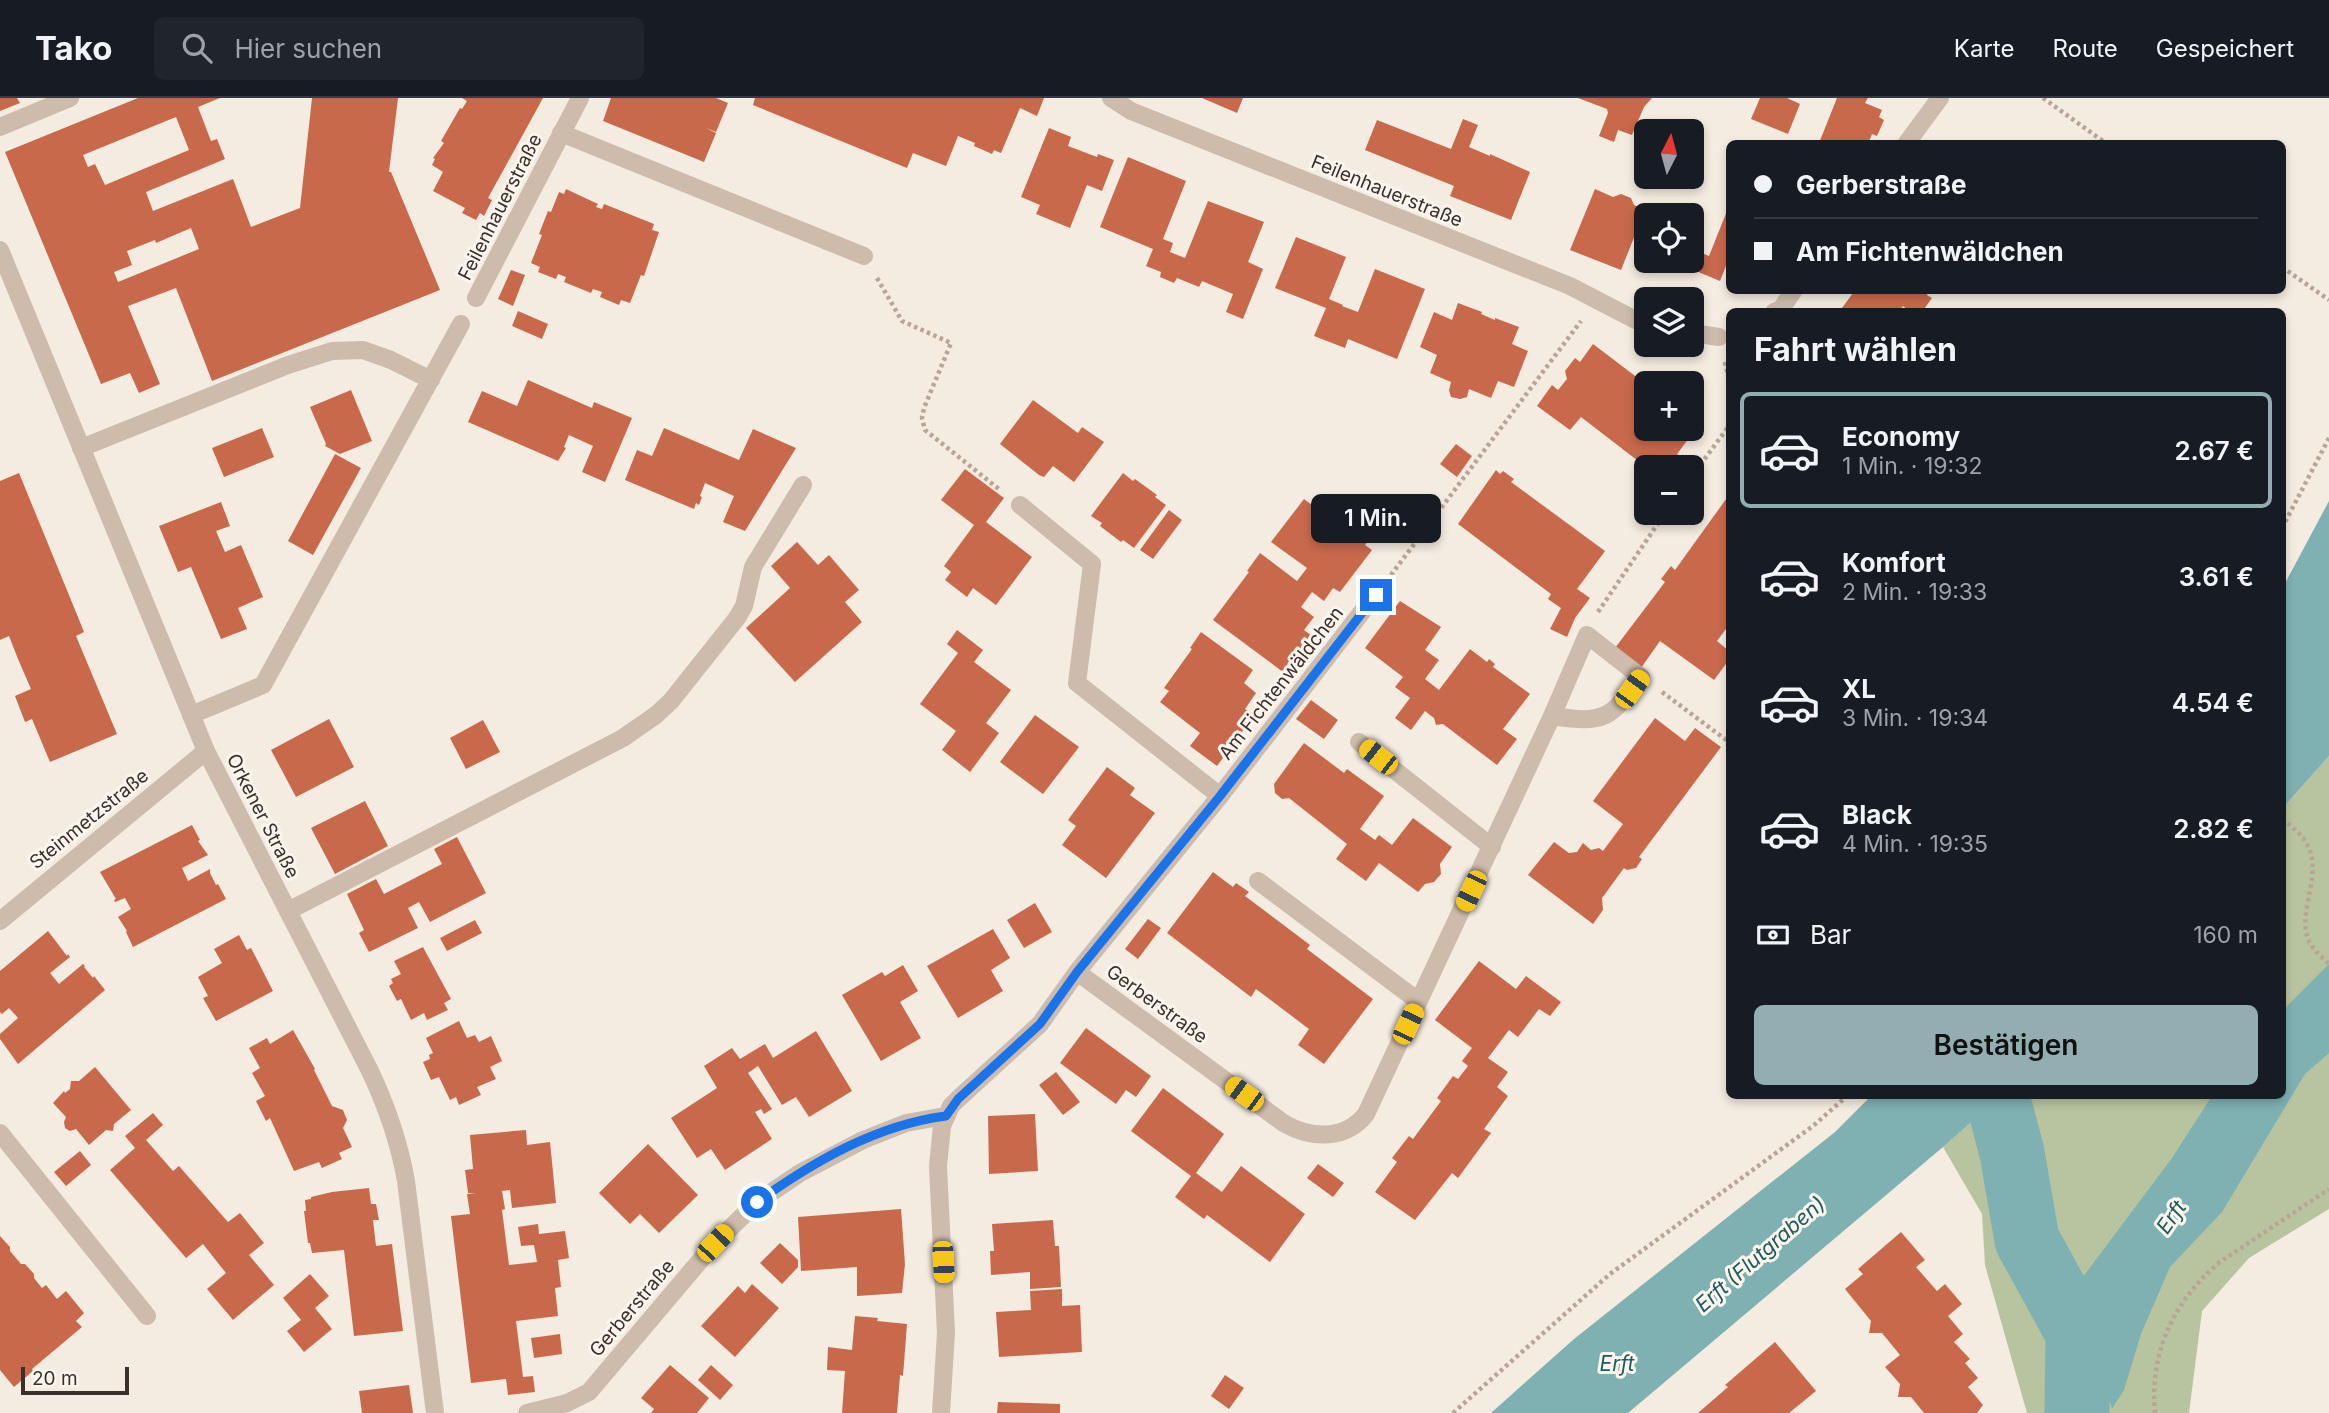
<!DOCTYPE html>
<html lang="de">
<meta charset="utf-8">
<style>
body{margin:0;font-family:Inter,sans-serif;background:#20242c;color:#f1f3f6;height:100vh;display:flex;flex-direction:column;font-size:26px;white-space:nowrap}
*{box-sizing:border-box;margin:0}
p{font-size:23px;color:#9ea1a6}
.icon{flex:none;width:38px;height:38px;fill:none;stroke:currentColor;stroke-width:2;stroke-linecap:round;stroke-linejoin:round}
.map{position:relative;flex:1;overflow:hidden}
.details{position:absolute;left:1726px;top:210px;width:560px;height:791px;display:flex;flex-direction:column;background:#171b24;border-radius:10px;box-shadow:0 4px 10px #0003}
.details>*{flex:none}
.banner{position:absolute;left:1726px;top:42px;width:560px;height:154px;border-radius:10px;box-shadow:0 4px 10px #0003;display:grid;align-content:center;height:154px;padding:0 28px;background:#171b24}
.needle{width:46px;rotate:6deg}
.tools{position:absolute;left:1634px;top:21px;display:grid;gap:14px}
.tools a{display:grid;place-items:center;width:70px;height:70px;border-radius:10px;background:#171b24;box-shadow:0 4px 10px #0003;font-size:35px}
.scale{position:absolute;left:21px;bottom:18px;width:108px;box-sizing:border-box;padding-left:7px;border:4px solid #3b302b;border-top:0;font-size:19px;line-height:24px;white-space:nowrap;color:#3b302b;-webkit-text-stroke:5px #fbf5ee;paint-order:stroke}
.end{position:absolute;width:32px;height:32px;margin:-16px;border:9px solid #1a73e8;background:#fff;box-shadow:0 0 0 4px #fff}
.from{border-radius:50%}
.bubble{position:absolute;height:49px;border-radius:10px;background:#171b24;box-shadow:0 4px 10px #0003;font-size:23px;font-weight:600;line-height:49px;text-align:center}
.car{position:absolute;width:21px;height:42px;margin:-21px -10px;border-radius:9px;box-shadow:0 0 5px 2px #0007;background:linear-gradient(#f5c518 24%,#345 0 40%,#f5c518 0 76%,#345 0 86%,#f5c518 0)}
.banner b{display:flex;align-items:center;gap:24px;height:66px;font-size:26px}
.banner b+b{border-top:2px solid #363941}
.banner i{width:18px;height:18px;background:#f1f3f6}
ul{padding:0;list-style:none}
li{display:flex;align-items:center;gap:21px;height:116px;margin:0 14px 10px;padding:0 14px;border:4px solid transparent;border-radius:10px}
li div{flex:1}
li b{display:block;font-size:26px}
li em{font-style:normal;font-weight:600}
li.on{border-color:#92aeb2}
li>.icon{width:63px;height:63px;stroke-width:1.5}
h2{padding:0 28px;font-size:32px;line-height:84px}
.pay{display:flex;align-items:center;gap:18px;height:77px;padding:0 28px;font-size:26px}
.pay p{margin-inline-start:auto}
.cta{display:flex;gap:14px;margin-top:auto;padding:14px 28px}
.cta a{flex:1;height:80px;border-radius:10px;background:#92aeb2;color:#111;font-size:28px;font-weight:600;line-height:80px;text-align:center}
header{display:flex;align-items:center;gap:42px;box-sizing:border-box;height:98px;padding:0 35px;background:#171b24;border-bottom:2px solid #363941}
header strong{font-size:33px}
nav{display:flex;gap:38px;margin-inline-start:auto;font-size:24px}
.search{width:490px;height:63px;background:#20242c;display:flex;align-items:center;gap:18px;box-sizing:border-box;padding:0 24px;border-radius:10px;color:#9ea1a6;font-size:26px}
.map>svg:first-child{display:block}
</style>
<header>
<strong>Tako</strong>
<div class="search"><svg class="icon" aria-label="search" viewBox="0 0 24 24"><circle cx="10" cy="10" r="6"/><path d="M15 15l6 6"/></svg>Hier suchen</div>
<nav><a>Karte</a><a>Route</a><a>Gespeichert</a></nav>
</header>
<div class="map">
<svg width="2329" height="1315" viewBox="0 0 2329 1315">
<rect width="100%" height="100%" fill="#f4ebe1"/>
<path fill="#b8c4a0" d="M2329 658V1111L2249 1160 2202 1213 2189 1315H2027L1985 1167 1982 1116 1943 1049 2001 998H2282V711Z"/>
<path fill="#7fb0b2" d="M2329 403V658L2282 711V491Z
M2329 866V955L2305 976 2222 1114 2170 1169 2141 1236 2124 1292 2112 1311 2077 1187 2172 1060 2212 998H2282V913Z
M1871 998H2001L1943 1049 1628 1315H1491L1574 1241 1835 1034Z"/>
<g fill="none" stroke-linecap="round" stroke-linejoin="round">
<path stroke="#7fb0b2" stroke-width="65" d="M1997 998 2012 1055 2027 1142 2078 1235 2077 1315"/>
</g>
<path fill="#c8694b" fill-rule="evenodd" d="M0 0H17L20 5 0 13Z
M138 0H220L198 9 211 43 217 41 225 61 146 94 153 113 233 81 251 129 300 110 312 0H398L389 74H391L440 192 212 283 176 190 128 208 160 286 139 295 130 275 101 286 5 54ZM176 19 189 52 105 87 95 66 88 69 83 57ZM191 130 199 151 118 184 114 174 132 167 127 153 155 142 156 145Z
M462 0H543L488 100 492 102 484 118 480 115 476 122 462 115 465 110 433 93 443 74 432 67 435 61 433 60 444 45 441 43 460 10 462 11 467 3Z
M611 0H716L728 5 716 34 706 30 716 35 704 64 603 23Z
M755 0H1044L1037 18 1020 10 1001 55 994 52 992 56 974 48 975 45 958 38 946 68 913 55 907 70 753 7Z
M1202 0H1243L1237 15Z
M1578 0H1652L1644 9 1632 37 1618 32 1614 44 1599 38 1608 15 1607 11Z
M1760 0H1787L1800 6 1788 36 1751 21Z
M1837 0H1868L1865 5 1882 12 1879 19 1884 22 1877 38 1872 36 1868 46 1819 45Z
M1463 21 1478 27 1469 49 1490 58V56L1530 74 1511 122 1450 98 1454 88 1365 52 1377 22 1451 51Z
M1049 30 1071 39 1068 48 1097 59 1098 56 1114 62 1102 93 1087 87 1070 130 1036 116 1040 107 1021 99Z
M1128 59 1186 83 1163 141 1173 145 1170 154 1185 160 1208 103 1264 124 1248 164 1263 171 1243 221 1226 214 1233 196 1202 183 1199 189 1177 180 1174 185 1160 179 1161 174 1146 168 1153 151 1100 129Z
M566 91 598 106 596 109 602 111 604 106 654 126 652 132 659 134 644 178 641 177 630 205 621 202 619 207 600 199 602 194 593 191 591 195 564 184 566 179 558 176 556 181 538 174 540 169 531 165 542 137 539 136 548 113 551 114 559 94 564 96Z
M1595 91 1613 99 1621 96 1631 100 1634 107 1645 112 1621 172 1570 152Z
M1729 108V169L1726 168 1720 183 1672 163H1692V151L1709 158Z
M1296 139 1346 159 1329 201 1343 207 1342 208 1358 214 1375 171 1425 191 1397 261 1348 241 1345 250 1314 238 1326 210 1275 190Z
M511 172 525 177 513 208 498 201Z
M1851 192H1930L1927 197 1932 200 1922 214H1910L1903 208 1899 214H1839L1853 195Z
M1458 205 1482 214 1481 216 1495 222V220L1519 229 1512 246 1528 253 1514 289 1498 283 1491 300 1469 291 1467 299 1460 301 1451 299 1449 292 1451 284 1430 275 1437 257 1420 249 1434 214 1452 222Z
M518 213 548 226 542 241 512 228Z
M1593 246 1647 287V331H1692V322L1699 327 1677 356 1691 366 1688 369H1646L1581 319 1570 332 1537 308 1552 287 1558 292 1567 281 1565 273 1575 260 1580 264Z
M528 282 592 310 594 304 632 320 605 384 582 374 593 348 569 337 564 349 566 350 558 363 468 324 482 293 517 308Z
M351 292 372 343 340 356 325 348 326 346 310 309Z
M1033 302 1078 335 1082 329 1104 344 1074 384 1053 368 1044 379 1039 377 1000 346Z
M262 330 274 359 224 379 212 350Z
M664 330 739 362 753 331 796 350 745 433 723 424 734 398 705 385 700 398 702 399 699 407 696 405 694 411 625 382 637 352 652 358Z
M1456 346 1472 358 1457 379 1440 366Z
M335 356 361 370 313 457 288 443Z
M965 371 1004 400 986 424 1032 459 996 507 973 490 967 499 945 482 951 474 944 468 974 427 941 402Z
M1496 372 1500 376 1503 373 1514 381 1511 384 1605 453 1577 491 1590 500 1575 520 1567 539 1550 531 1561 510 1548 501 1551 496 1458 426Z
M19 375 80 524 84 534 76 538 117 636 50 664 32 621 25 624 15 598 31 591 18 561 9 538 0 542V383Z
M1123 375 1133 383 1135 381 1157 397 1155 399 1166 407 1134 450 1123 442 1121 444 1100 428 1102 425 1091 418Z
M1729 397V527L1717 543 1729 553V562L1714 582 1660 543 1641 570 1615 550 1665 484 1661 481 1671 468 1675 472Z
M1304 401 1317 411 1318 409 1324 412 1325 417 1333 422 1341 411 1380 427 1365 447 1372 452 1340 494 1333 490 1324 503 1312 494 1301 509 1314 519 1304 532 1312 538 1290 571 1287 568 1283 574 1213 522 1249 474 1247 473 1260 455 1297 483 1307 470 1271 444Z
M221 404 230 428 216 433 225 454 241 447 263 499 238 510 247 531 221 541 191 469 178 474 159 428Z
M1169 412 1182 422 1153 461 1140 452Z
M797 444 818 467 829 457 859 492 845 504 862 524 795 584 746 530 790 490 771 468Z
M1400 503 1441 529 1425 552 1439 562 1425 581 1439 592 1470 551 1487 564 1489 561 1495 566 1493 569 1530 596 1503 631 1517 641 1497 667 1443 626 1436 627 1434 620 1425 613 1411 632 1395 620 1410 600 1395 589 1403 579 1365 550Z
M957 532 983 552 974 564 1011 592 986 625 999 635 970 674 942 652 956 633 920 606 958 555 947 546Z
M1201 534 1253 572 1244 585 1256 595 1245 611 1254 618 1241 635 1237 632 1224 650 1228 653 1217 668 1190 648 1200 635 1160 604 1169 593 1164 590 1192 551 1190 550Z
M1311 602 1338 622 1324 641 1296 621Z
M1035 617 1079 649 1043 696 1000 664Z
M1655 620 1685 643 1695 630 1721 649 1639 759 1642 761 1636 770 1627 772 1624 770 1602 800 1603 812 1593 826 1528 777 1554 744 1569 755 1577 754 1583 745 1591 752 1599 750 1603 753 1623 726 1593 703Z
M329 621 354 669 296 699 271 652Z
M483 622 500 654 466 671 450 640Z
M1304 645 1344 675 1347 671 1384 698 1360 731 1375 742 1379 737 1392 747 1413 720 1452 749 1440 766 1441 776 1434 784 1425 786 1418 794 1379 765 1366 783 1336 761 1347 746 1289 700 1282 701 1275 695 1274 686Z
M1107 669 1135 690 1130 697 1155 715 1106 780 1062 747 1076 728 1068 722Z
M365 703 388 748 335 776 311 730Z
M192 727 200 742 198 743 208 757 182 770 188 783 210 771V775L216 787 218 786 226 801 133 849 126 834 127 833 118 819 131 811 125 800 115 804 114 802 116 801 100 774Z
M457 739 486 795 430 824 419 804 408 810 418 830 369 854 359 835 364 832 347 796 376 781 384 796 442 766 434 751Z
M1213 774 1233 789 1236 785 1249 794 1245 798 1310 847 1307 851 1373 901 1324 966 1298 947 1309 931 1256 891 1251 899 1167 835Z
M1035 805 1052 834 1024 850 1007 822Z
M1148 821 1161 830 1138 861 1125 851Z
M475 822 482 835 447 853 440 840Z
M993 831 1010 860 991 872 1003 893 958 920 927 868Z
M48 833 67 858 68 856 70 859 50 875 59 886 83 866 85 868 84 869 93 880 94 878 105 892 18 966 0 941V936L18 920 9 910 2 916 0 914V873Z
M239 837 247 852 251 850 273 893 216 923 203 900 208 898 198 879 222 865 214 851Z
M423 849 451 901 444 905 448 912 427 922 424 915 411 922 401 901 397 903 389 888 393 885 391 881 401 876 394 863Z
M1479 863 1516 891 1526 878 1561 904 1550 918 1539 911 1518 939 1509 932 1488 960 1508 974 1497 989 1508 998 1484 1031 1491 1035 1458 1080 1452 1075 1415 1122 1375 1094 1397 1064 1392 1060 1409 1038 1413 1041 1441 1003 1437 1000 1453 978 1458 981 1468 968 1462 963 1472 950 1435 922Z
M903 867 918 893 900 904 921 940 881 963 842 897 882 874 885 878Z
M459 923 467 940 475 937 479 944 491 938 502 963 490 969 496 981 477 989 481 997 459 1007 456 999 450 1002 439 979 431 982 423 964 430 961 429 957 433 955 426 940Z
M1086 930 1151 978 1136 999 1126 992 1116 1006 1060 965Z
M293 932 315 971 314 972 332 1008 343 1012 347 1022 343 1030 352 1049 339 1055 342 1061 322 1070 319 1064 294 1073 270 1020 266 1023 256 1003 265 998 252 975 260 970 249 950 267 940 270 946Z
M816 933 852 993 809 1019 796 999 782 1007 758 968 748 975 772 1011 764 1016 761 1011 755 1014 772 1041 725 1072 711 1051 697 1060 671 1020 717 990 704 968 732 950 740 961 765 946 773 960Z
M95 969 131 1012 114 1026 113 1033 106 1032 89 1047 76 1031 70 1033 65 1030 64 1024 66 1019 53 1005 64 993 65 995 70 991 71 983H79Z
M1056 974 1080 1004 1063 1017 1039 987Z
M1163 990 1224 1036 1196 1075 1222 1094 1241 1068 1305 1116 1270 1164 1207 1117 1204 1121 1175 1099 1191 1078 1131 1033Z
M153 1015 163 1027 146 1042 173 1073 179 1068 228 1124 240 1115 264 1145 249 1157 274 1187 233 1222 207 1191 226 1175 214 1160 203 1146 186 1160 110 1072 135 1050 125 1038Z
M1035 1016 1038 1073 989 1076 988 1018Z
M526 1032 527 1047 550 1044 556 1105 512 1110 510 1092 502 1093 505 1111 502 1112 509 1167 537 1164 534 1147 521 1148 518 1129 538 1126 539 1136 565 1133 569 1160 558 1162 561 1189 555 1190 558 1218 516 1223 523 1279 533 1278 535 1294 508 1297 506 1281 471 1285 451 1118 470 1116 467 1096 476 1095H468L465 1072 473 1071 470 1037Z
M648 1046 698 1097 659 1135 640 1116 630 1126 599 1095Z
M80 1053 91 1067 66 1088 54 1074Z
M1318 1066 1344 1085 1333 1099 1307 1080Z
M369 1090 371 1106H376L379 1122H373L376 1148 392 1146 403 1233 354 1238 344 1152 312 1155 310 1145H308L304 1113H306L305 1102 311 1101V1099L332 1094Z
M901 1111 905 1166 902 1195 857 1198V1169L801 1173 798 1119Z
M1053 1122 1055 1148H1059L1061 1189 1030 1191V1174L991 1177 990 1153H994L992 1126Z
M1901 1134 1925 1162 1916 1169 1937 1193 1945 1186 1962 1206 1948 1218 1963 1236 1954 1244 1970 1261 1965 1265 1978 1280 1968 1289 1983 1307 1977 1315H1924L1911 1299H1898L1900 1286 1885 1269 1900 1257 1882 1235H1869L1871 1223 1845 1191 1863 1176 1858 1171Z
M0 1138 10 1149V1153L21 1166H25L34 1176V1180L42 1190 46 1187 57 1201 66 1193 84 1215 76 1223 82 1229 32 1271 33 1273 14 1289 0 1272Z
M780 1145 798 1162V1169L782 1186 760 1165Z
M310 1176 329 1198 315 1210 332 1231 304 1254 287 1233 301 1222 283 1200Z
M752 1186 779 1210 735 1259 701 1228 738 1188 745 1195Z
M1062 1191V1208L1080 1207 1082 1254 999 1259 996 1214 1031 1212 1030 1193Z
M855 1218 878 1220 877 1223 907 1226 903 1278 900 1277 897 1315H842L845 1273 827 1272 828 1249 852 1252Z
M560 1236 562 1256 534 1260 531 1240Z
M1775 1244 1816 1293 1789 1315H1698L1728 1289 1725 1287Z
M670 1267 709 1300 697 1315H651L654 1311 641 1300Z
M711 1267 733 1287 720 1302 698 1282Z
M1225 1277 1244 1290 1229 1311 1211 1298Z
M409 1287 413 1315H362L359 1293Z
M998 1304 1060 1306V1315H997Z"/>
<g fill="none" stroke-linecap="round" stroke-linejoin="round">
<path stroke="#b9a596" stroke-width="4.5" stroke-dasharray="3.5 3.5" stroke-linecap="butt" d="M2043 0 2107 46
M2282 169 2329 202
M877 180 902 223 951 245 924 310 922 320 925 332 1000 392
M1725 264 1729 282
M1692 378 1729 328
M2282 430 2329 340
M1391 477 1581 223
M1598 514 1665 415
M1662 594 1729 644
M2282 721C2320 749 2315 766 2307 808 2305 819 2304 830 2308 841 2312 851 2321 858 2329 866
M1453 1315 1610 1176 1813 1028 1847 998
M2155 1315C2149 1255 2174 1202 2220 1164L2329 1091"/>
<path stroke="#cdbbac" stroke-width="18" d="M0 29 70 0
M561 35 864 158
M1906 46 1940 0
M1774 214 1781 211 1794 192
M81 350 288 267 332 253 363 252 391 262 431 282
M191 617 263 587 461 226
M1359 644 1492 749
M1258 783 1418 903
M288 813 623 640 656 617 671 603 737 520 744 508 753 469 803 387"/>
<path stroke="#cdbbac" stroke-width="18" d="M1111 0 1131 13 1570 188 1647 228
M476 200 580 0
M1692 235 1719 239
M1020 407 1092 466 1077 585 1220 698 1077 874
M1220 698 1375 497
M0 823 206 653
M0 1035 147 1218
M527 1315 567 1305 589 1294 715 1145 757 1104 800 1075 863 1042 906 1025 945 1018
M941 1315 946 1235 938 1068 942 1028 951 1008 958 1001 1040 926 1077 874 1285 1026C1312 1041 1346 1042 1366 1016L1552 618C1605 626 1610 621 1641 579L1587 537 1552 618"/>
<path stroke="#cdbbac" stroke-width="18" d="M0 152 206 653 370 973C387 1009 399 1043 406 1083L435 1315"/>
</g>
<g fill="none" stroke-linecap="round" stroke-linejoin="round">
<path stroke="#1a73e8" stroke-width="9" d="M757 1104C813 1064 876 1027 946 1018L958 1001 1040 926 1077 874 1220 698 1376 497"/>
</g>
<g text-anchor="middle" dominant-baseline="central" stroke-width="6" stroke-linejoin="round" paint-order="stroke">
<g font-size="19" fill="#3b302b" stroke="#fbf5ee">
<text transform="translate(1387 93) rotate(22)">Feilenhauerstraße</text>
<text transform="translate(500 109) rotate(-63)">Feilenhauerstraße</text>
<text transform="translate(1281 585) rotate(-52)">Am Fichtenwäldchen</text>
<text transform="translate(263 718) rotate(63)">Orkener Straße</text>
<text transform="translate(89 721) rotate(-39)">Steinmetzstraße</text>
<text transform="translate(1157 906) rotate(36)">Gerberstraße</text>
<text transform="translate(632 1210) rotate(-50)">Gerberstraße</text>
</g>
<g font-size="21" font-style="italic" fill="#1f5a5e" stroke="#fbf5ee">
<text transform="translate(2171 1119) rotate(-55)">Erft</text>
<text transform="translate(1760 1156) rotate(-41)">Erft (Flutgraben)</text>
<text x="1617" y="1265">Erft</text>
</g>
</g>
</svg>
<div class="tools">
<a><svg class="needle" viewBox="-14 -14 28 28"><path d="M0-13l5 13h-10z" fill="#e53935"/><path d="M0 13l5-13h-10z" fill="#9ea1a6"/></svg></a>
<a><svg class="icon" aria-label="locate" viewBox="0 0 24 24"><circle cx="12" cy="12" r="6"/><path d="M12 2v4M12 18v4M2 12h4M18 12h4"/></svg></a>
<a><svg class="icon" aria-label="layers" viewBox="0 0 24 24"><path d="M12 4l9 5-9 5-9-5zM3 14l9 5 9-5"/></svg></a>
<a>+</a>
<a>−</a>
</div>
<div class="scale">20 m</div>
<i class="end from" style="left:757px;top:1104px"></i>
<i class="end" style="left:1376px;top:497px"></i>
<div class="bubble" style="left:1311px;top:396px;width:130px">1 Min.</div>
<i class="car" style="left:1632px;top:591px;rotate:36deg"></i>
<i class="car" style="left:1378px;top:659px;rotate:308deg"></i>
<i class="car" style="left:1471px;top:793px;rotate:205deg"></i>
<i class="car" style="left:1408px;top:926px;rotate:25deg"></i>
<i class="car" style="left:1244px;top:996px;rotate:306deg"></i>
<i class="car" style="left:715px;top:1145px;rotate:43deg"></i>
<i class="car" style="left:943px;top:1164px;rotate:177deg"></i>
<div class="banner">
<b><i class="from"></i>Gerberstraße</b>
<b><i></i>Am Fichtenwäldchen</b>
</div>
<section class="details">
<h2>Fahrt wählen</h2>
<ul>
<li class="on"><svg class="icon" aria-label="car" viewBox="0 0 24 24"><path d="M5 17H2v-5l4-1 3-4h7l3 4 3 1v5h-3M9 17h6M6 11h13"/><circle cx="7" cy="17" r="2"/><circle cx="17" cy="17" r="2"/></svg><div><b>Economy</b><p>1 Min. · 19:32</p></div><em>2.67 €</em></li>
<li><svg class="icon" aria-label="car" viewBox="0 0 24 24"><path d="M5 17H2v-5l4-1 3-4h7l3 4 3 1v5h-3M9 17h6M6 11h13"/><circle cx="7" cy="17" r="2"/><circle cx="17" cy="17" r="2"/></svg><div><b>Komfort</b><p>2 Min. · 19:33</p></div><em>3.61 €</em></li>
<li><svg class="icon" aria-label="car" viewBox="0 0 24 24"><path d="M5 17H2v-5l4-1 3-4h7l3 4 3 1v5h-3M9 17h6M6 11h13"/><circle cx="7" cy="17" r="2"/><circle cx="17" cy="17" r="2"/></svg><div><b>XL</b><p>3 Min. · 19:34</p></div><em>4.54 €</em></li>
<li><svg class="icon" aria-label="car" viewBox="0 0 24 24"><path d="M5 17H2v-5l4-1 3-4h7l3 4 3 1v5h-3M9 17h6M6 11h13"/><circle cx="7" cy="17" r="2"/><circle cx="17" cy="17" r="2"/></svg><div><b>Black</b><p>4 Min. · 19:35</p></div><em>2.82 €</em></li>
</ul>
<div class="pay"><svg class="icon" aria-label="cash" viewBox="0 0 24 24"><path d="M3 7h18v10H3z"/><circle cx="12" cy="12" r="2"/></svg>Bar<p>160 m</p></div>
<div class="cta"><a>Bestätigen</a></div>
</section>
</div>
